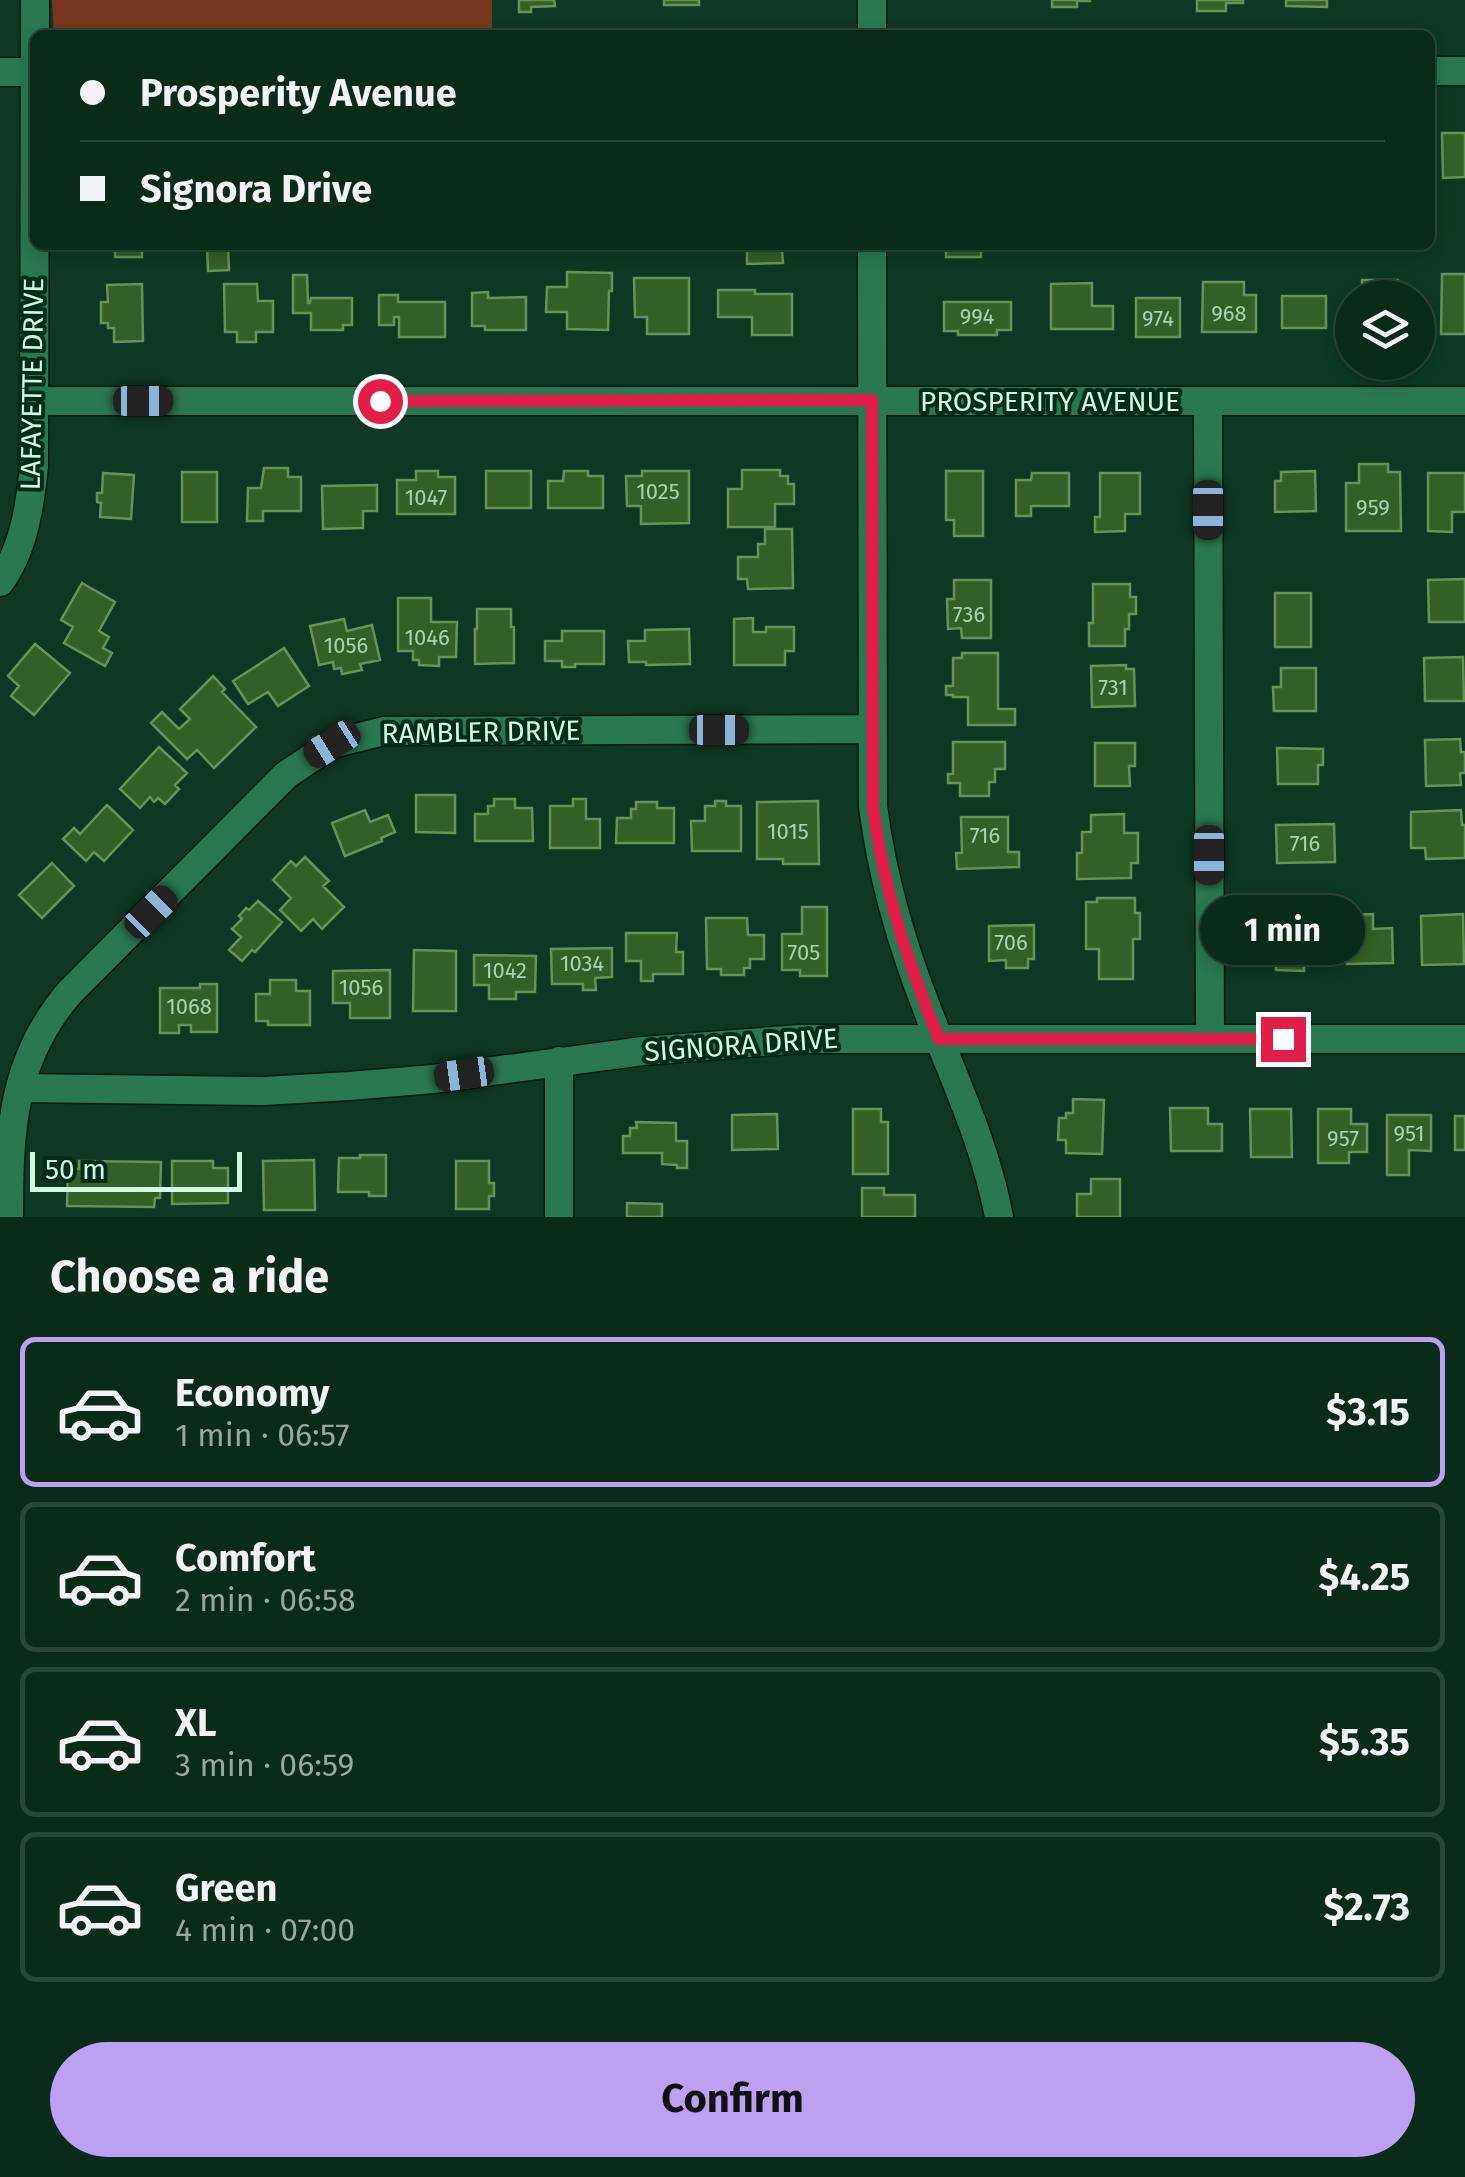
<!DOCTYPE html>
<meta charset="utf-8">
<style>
body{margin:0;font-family:"Fira Sans",sans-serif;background:#133223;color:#f1f3f6;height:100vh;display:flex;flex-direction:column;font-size:38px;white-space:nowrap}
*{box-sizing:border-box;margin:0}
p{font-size:32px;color:#99a7a2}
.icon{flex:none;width:55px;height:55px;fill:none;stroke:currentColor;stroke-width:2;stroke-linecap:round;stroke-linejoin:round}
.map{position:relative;height:1217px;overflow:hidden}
.drawer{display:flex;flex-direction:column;background:#0a2a1a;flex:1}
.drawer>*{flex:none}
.top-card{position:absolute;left:30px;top:30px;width:1405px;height:220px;border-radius:15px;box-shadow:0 5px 15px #0003,0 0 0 2px #2a4639;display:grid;align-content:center;height:220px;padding:0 50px;background:#0a2a1a}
.controls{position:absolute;left:1335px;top:280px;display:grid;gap:20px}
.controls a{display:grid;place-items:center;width:100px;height:100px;border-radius:50%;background:#0a2a1a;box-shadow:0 5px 15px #0003,0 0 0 2px #2a4639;font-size:50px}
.scale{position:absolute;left:30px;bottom:25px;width:212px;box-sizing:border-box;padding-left:10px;border:5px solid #d2f8e1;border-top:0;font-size:28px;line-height:35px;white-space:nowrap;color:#d2f8e1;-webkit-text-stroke:8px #022d1a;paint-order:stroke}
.end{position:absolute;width:45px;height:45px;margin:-22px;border:12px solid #e11d48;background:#fff;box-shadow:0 0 0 5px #fff}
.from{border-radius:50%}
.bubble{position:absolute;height:70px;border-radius:35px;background:#0a2a1a;box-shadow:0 5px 15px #0003,0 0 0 2px #2a4639;font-size:32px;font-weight:700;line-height:70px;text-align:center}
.car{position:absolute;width:30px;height:60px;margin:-30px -15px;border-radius:12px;box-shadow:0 0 8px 2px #0007;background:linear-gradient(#222 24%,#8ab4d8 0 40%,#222 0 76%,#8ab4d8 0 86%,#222 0)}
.top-card b{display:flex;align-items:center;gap:35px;height:95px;font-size:38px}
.top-card b+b{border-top:2px solid #2a4639}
.top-card i{width:25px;height:25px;background:#f1f3f6}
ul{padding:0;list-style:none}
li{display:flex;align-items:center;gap:30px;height:150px;margin:0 20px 15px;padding:0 30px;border:5px solid #2a4639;border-radius:15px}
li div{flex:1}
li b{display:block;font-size:38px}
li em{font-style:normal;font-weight:700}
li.current{border-color:#bca0f2}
li>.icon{width:90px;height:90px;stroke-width:1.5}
h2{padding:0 50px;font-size:45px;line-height:120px}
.cta{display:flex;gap:20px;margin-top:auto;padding:20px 50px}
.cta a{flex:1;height:115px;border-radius:60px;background:#bca0f2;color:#111;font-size:40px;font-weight:700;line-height:115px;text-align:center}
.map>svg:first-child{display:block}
</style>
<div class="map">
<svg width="1465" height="1217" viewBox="0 0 1465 1217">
<rect width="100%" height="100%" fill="#0e3823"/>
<path fill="#773721" d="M52 0H492V35H54Z"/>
<path fill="#345f26" stroke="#659358" stroke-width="2.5" d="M519 0H554L555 6 531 7V12H519Z
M664 0H699V5H664Z
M1052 0H1090V1H1077V7H1052Z
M1197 0H1243V3H1226V11H1197Z
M1286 0H1327V7L1286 6Z
M1442 133H1465V177L1443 178Z
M115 245H142V257H115Z
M207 245H228L229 270 208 271Z
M747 245H790V248H782L783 263 747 264Z
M946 245H981V257H946Z
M567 272 612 273V291H609L608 330 567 329V312H546L547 287H567Z
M1442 274H1465V334H1441Z
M293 275H307L308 303H310L311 298H352V325H343V330H311V313H293Z
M634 278H689V334H647V317H635Z
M1362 280H1398V294H1414V298H1362Z
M1203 282H1244V295H1256V332H1202Z
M1092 283V306H1113V329H1051V284Z
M142 284 143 341 114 342V328H108V323H101V302H108L107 285Z
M224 284H257L258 301H273V332H256V342H237V332H225Z
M718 290H755V294H792V335H752V317H718Z
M488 292V298L526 297V330H485V326H472V293Z
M379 295H398V302H445V337H399V317H394V325H379Z
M1282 296H1326V328H1282Z
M1136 298H1180V337H1136Z
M944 302H1011V330H997V335H958V331H944Z
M1359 464H1388V472H1400L1401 531H1346V483H1359Z
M264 468H288V477H301V511H263V521H247L248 488H261Z
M742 470H780V476H788V484H794V504H775V527H728V489H742Z
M416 471H438V477H455V514H397V480H416Z
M486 471H531V508H486Z
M564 471H588V476H603V508H548V481H563Z
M642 471H689V523L641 524V506H627L626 476H642Z
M946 471H983V536H954V520H946Z
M1315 471 1316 511 1275 512V481H1281V472Z
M182 472H217V522H182Z
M103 473 134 475 131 519 100 517 101 503 97 502V493H102Z
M1032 473H1069V506H1031V516H1016V480H1031Z
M1100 473H1140V514H1125V531L1095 532V517H1100Z
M1428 473H1465V512H1452V532L1428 531Z
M377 485V511H363V528L323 529 322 486Z
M765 529H792L793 588 748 589 747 579H738V557H758V544H765Z
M1465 579V622H1429L1428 580Z
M954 580H991V638H962L961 628 948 629 947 599H954Z
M82 583 115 602 99 631 109 637 103 648 112 653 105 666 64 643 73 627 61 620Z
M1093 584H1130V597H1136V614H1129V629H1125V646H1089V623H1093Z
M1275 593H1311V647H1275Z
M398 598H431V622H457L456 657H439V666L419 665V660H413V651H398Z
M477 609H511V627H514V663L475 664V629H477Z
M753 618V632H766V627H794V651H785V665H734V619Z
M344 619 347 631 372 625 380 660 360 664 362 670 342 674 341 668 334 669 333 662 319 665 310 626Z
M689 629 690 664 646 665V662H629L628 641H645V630Z
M562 631H604V664H575V667H562V661H545V641H562Z
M35 644 70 673 34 715 11 696 19 686 8 676Z
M284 648 309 686 278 706 268 692 248 704 233 681Z
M962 653H998V709H1015V725H968V697H953V695H946V686H953V658H962Z
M1463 657 1464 701H1425L1424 658Z
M1126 665V669H1134L1135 706 1092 707 1091 666Z
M1281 668H1316V711H1274L1273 687H1281Z
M213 676 225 689 222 692 256 727 214 768 197 750 187 759 151 723 162 712 179 729 190 719 180 709Z
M1460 739 1461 752H1465V773H1460L1461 785 1426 786 1425 740Z
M953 742H1005V769H995V782H989V796H960V783H948V774H953Z
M1095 743H1135V766H1129L1130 786H1095Z
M159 747 187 773 175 785 179 789 165 804 158 798 154 802 150 797 140 808 120 789Z
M1277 748 1323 749V765H1318V784H1278Z
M416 795H455V833L416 832Z
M494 799H515V808H532L533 841H475V814H488V806H494Z
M573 799H586V819H600V848H550V806H573Z
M715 801H726V806H741V851H692L691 821H705V806H715Z
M818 801 819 864H783V859H757V802Z
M636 802H657V808H674V843H616L617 818H631V809H636Z
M107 805 133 830 104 861 94 852 86 861 63 839 74 828 80 834Z
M365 810 370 822 388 815 395 832 381 838 382 841 345 856 332 823Z
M1461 810 1462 825H1465V858L1426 859 1425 848H1411V812Z
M1124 814V833H1138V863H1131V878L1077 879V853H1082V832H1091V815Z
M961 817H1008V852H1019V867L957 869 956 853H962Z
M1334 824 1335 862 1277 863 1276 825Z
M305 857 329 881 323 886 344 907 322 929 313 919 301 931 280 910 291 898 273 880 291 861 296 866Z
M52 863 74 886 42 918 19 895Z
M1097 898H1135V913H1140V939H1133V979H1099V949H1086V902H1097Z
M258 901 282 922 255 952 252 950 242 961 229 950 241 937 232 929 242 919 239 916 246 908 249 910Z
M802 907H827V976H800V970H782V934H802Z
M1282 910 1297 911 1296 923H1318V962L1304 961V971L1276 970 1277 925H1282Z
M1373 914V929L1392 928 1393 963 1347 964V932H1351V915Z
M1463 914 1464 964 1422 965 1421 916Z
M706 918H747L748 935H764V959H750V968H744V975H721V969H707Z
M1034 925V959H1028V968H1006V960L989 961V926Z
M626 933H677L676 952H683V974H653V981H641V961H626Z
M612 948V977L595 978 596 990H583V984H552L551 949Z
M414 950 456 951V1011H413Z
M474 955 536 956 535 992H516V999H489V985H474Z
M390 970V1018H350V1003H333V971Z
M270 980H296V991H310V1025H268V1021H256V994H270Z
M200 984H217V1032H191V1025H179V1033H160V988H200Z
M1073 1099 1104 1100 1102 1154 1066 1153V1140H1058L1059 1118H1066V1113H1073Z
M1170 1108H1208V1124H1222V1151H1171Z
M853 1109H881V1122H888V1174H853Z
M1250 1109H1291L1292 1157H1251Z
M1318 1109H1351V1124H1367V1152H1349V1163H1318Z
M777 1114 778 1149 732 1150V1115Z
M1387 1115H1431V1151L1409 1150V1175H1387Z
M1455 1116H1465V1150H1455Z
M636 1122 676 1123V1141H687V1168H677V1165L662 1164V1153H623V1136H630V1128H637Z
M360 1155H386V1196H369V1192H338L339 1158H360Z
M314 1160 315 1210H264L263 1161Z
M79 1161 161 1162 160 1198H155L154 1207 67 1206 68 1169H79Z
M172 1161H213V1168H228V1203L172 1204Z
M456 1161H489V1183H494V1196H489V1209H456Z
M1091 1179H1120V1217H1077V1194H1091Z
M862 1188H884V1195H915V1217H862Z
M627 1203 662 1204V1217H627Z"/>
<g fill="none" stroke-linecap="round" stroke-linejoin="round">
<g stroke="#041c10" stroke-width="31">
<path id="minor" d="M872 0V35
M1430 71H1465
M0 72H35
M872 245 873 806C882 878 902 946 929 1014 955 1081 986 1146 999 1217
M34 401H1465
M1208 401 1210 1039
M0 582C24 549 30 505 34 466L35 0
M559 1061V1217
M20 1088 264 1091 349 1086 433 1079 643 1051 800 1039H1465
M9 1217C9 1133 11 1060 70 992L286 775 332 744 384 731 872 729"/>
</g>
<use href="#minor" stroke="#297852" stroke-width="28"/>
</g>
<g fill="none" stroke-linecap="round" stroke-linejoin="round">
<path stroke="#e11d48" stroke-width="12" d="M380 401 872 400 873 806C883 888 908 963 939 1039H1283"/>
</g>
<g text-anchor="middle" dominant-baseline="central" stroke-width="8" stroke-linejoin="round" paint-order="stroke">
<g font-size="22" fill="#aad2b2">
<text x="1229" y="313">968</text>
<text x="977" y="316">994</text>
<text x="1158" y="318">974</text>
<text x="658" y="491">1025</text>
<text x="426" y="497">1047</text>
<text x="1373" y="507">959</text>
<text x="969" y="614">736</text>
<text x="427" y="637">1046</text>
<text x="346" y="645">1056</text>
<text x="1113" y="687">731</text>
<text x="788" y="831">1015</text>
<text x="985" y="835">716</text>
<text x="1305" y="843">716</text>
<text x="1011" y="942">706</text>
<text x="804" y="952">705</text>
<text x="582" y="963">1034</text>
<text x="505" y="970">1042</text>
<text x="361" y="987">1056</text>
<text x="189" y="1006">1068</text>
<text x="1409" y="1133">951</text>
<text x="1343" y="1138">957</text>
</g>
<g font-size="28" fill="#d2f8e1" stroke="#022d1a">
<text transform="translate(32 384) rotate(-89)">LAFAYETTE DRIVE</text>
<text x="1050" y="401">PROSPERITY AVENUE</text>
<text transform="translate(481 732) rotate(-1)">RAMBLER DRIVE</text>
<text transform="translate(741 1045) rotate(-4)">SIGNORA DRIVE</text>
</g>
</g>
</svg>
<div class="controls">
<a><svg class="icon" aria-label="layers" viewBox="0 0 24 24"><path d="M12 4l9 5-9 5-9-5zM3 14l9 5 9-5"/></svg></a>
</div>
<div class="scale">50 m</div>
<i class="end from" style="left:380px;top:401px"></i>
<i class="end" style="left:1283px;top:1039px"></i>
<div class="bubble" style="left:1200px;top:895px;width:165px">1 min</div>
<i class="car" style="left:143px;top:401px;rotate:90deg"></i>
<i class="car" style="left:1208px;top:510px;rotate:180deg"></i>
<i class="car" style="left:719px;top:730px;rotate:90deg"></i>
<i class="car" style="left:332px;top:744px;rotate:238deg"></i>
<i class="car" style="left:1209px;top:855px;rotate:180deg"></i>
<i class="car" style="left:151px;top:912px;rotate:45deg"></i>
<i class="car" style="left:464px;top:1074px;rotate:262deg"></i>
<div class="top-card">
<b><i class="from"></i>Prosperity Avenue</b>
<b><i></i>Signora Drive</b>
</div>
</div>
<section class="drawer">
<h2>Choose a ride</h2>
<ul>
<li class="current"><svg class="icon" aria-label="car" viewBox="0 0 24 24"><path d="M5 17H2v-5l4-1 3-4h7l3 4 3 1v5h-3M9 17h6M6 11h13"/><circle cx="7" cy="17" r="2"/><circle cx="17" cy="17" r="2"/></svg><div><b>Economy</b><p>1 min · 06:57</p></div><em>$3.15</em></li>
<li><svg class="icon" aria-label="car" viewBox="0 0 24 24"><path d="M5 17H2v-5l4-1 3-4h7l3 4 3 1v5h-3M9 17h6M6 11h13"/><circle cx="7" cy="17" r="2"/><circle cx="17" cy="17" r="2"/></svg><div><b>Comfort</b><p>2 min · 06:58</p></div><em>$4.25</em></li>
<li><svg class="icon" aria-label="car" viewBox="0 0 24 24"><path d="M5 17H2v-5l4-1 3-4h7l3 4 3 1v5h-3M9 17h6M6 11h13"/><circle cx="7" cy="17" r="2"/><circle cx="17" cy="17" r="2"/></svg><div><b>XL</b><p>3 min · 06:59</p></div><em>$5.35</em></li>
<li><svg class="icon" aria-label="car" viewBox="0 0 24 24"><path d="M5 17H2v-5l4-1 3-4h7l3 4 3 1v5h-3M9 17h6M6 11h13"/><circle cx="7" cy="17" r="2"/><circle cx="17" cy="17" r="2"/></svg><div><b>Green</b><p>4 min · 07:00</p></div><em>$2.73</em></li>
</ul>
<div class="cta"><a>Confirm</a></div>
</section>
